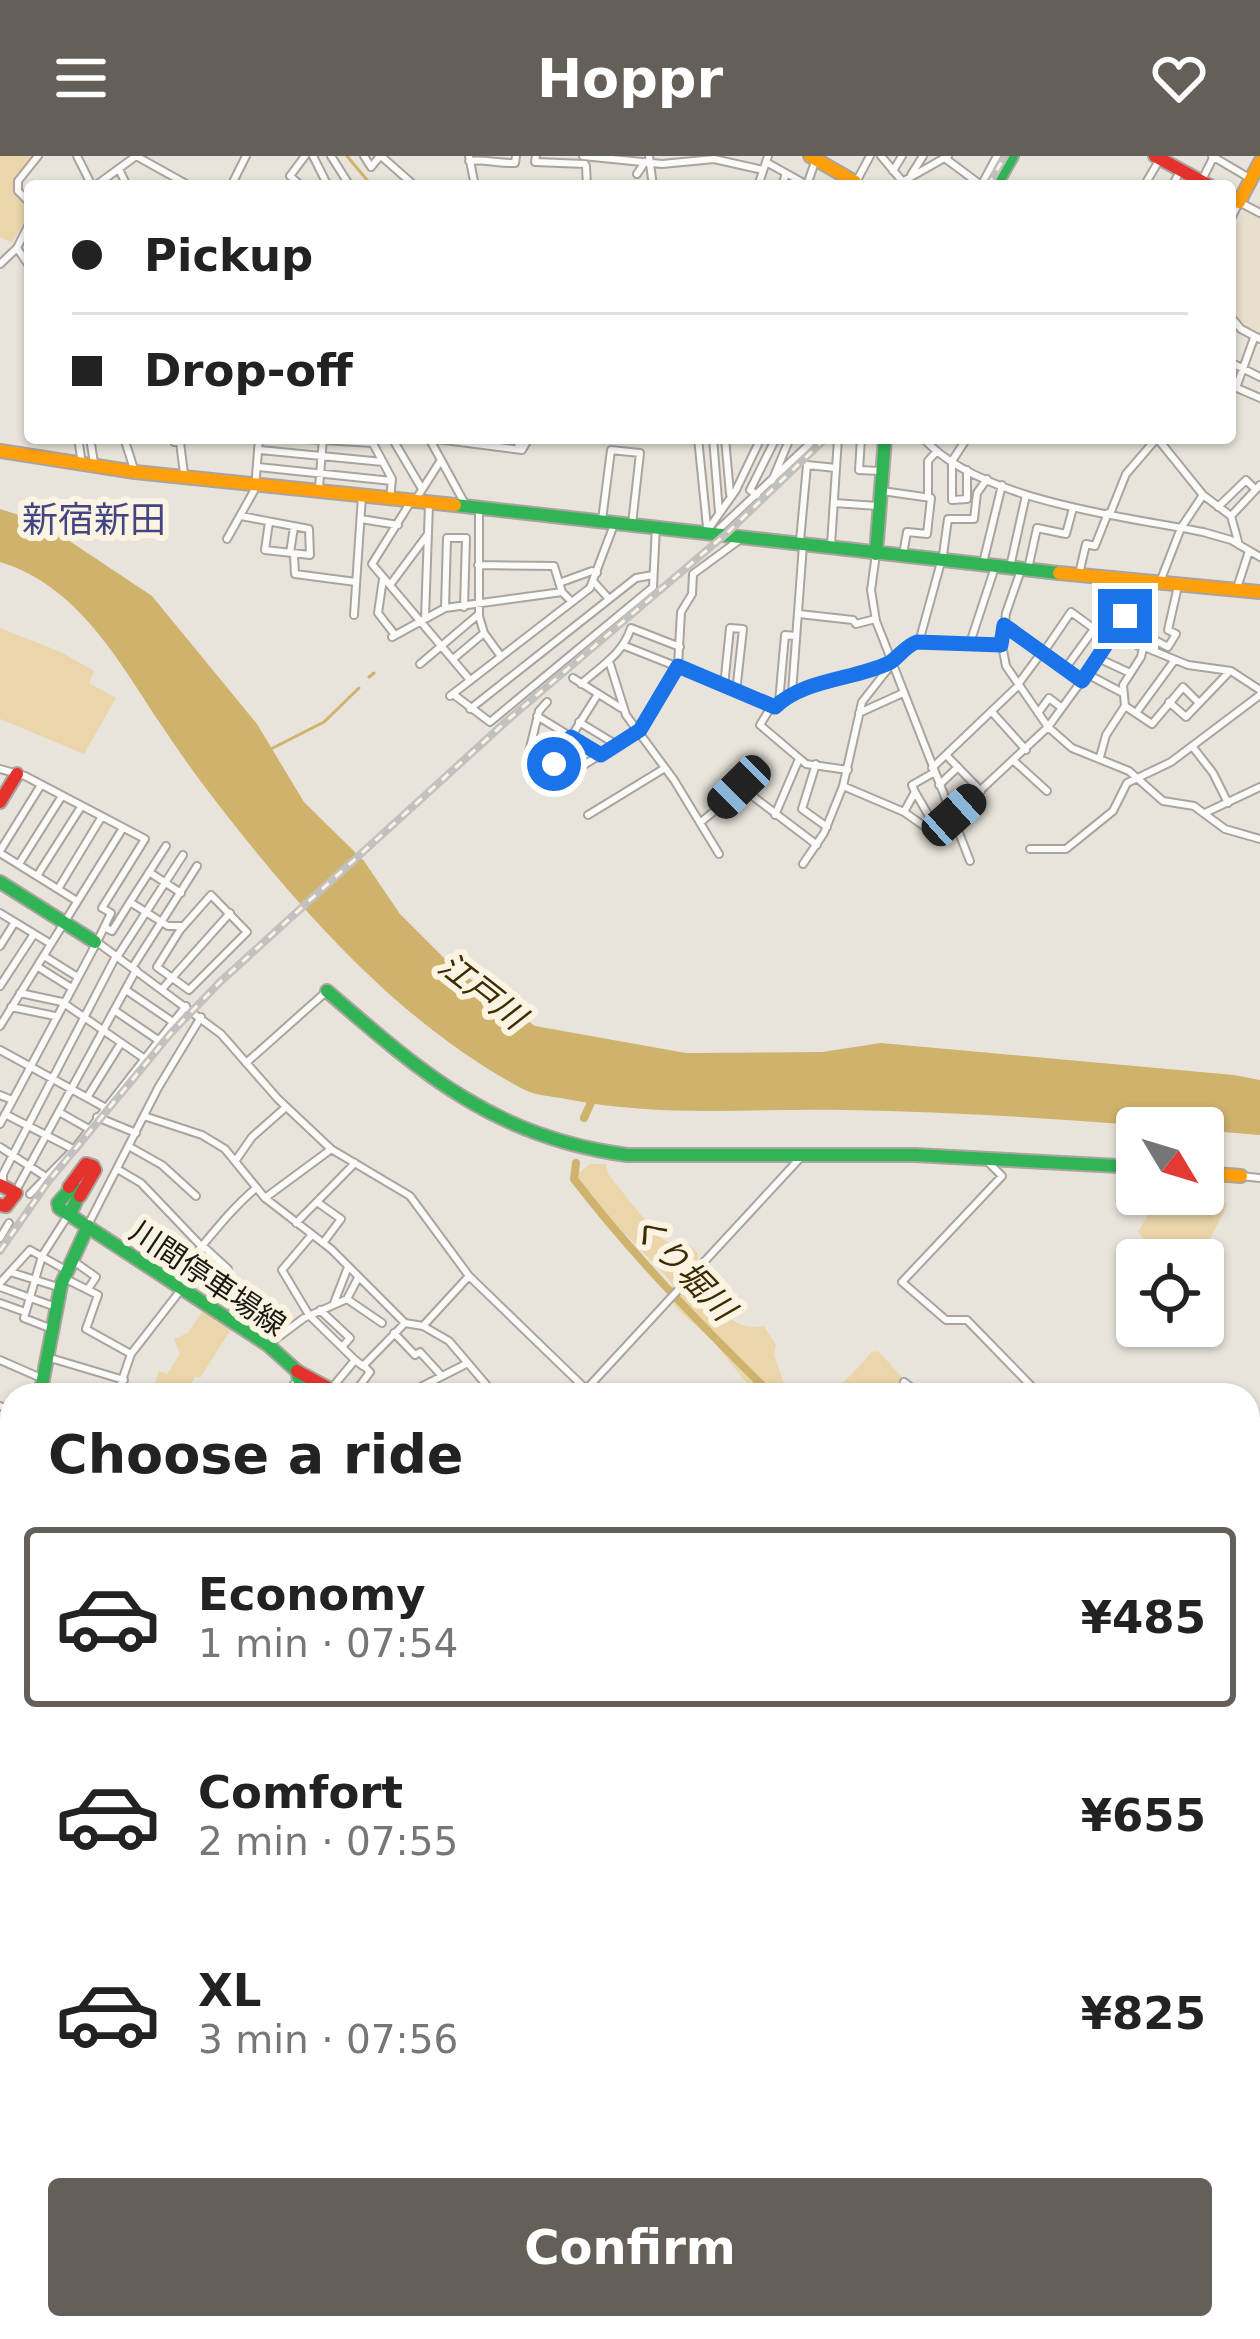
<!DOCTYPE html>
<meta charset="utf-8">
<style>
body{margin:0;font-family:"DejaVu Sans","Noto Sans JP",sans-serif;background:#f2f2f2;color:#222;height:100vh;display:flex;flex-direction:column;font-size:45px;white-space:nowrap}
*{box-sizing:border-box;margin:0}
p{font-size:39px;color:#767676}
.icon{flex:none;width:66px;height:66px;fill:none;stroke:currentColor;stroke-width:2;stroke-linecap:round;stroke-linejoin:round}
.map{position:relative;flex:1;overflow:hidden}
.details{position:absolute;left:0px;top:1227px;width:1260px;height:957px;display:flex;flex-direction:column;background:#fff;border-radius:36px 36px 0 0;box-shadow:0 3px 9px #0004}
.details>*{flex:none}
.guide{position:absolute;left:24px;top:24px;width:1212px;height:264px;border-radius:12px;box-shadow:0 3px 9px #0004;display:grid;align-content:center;height:264px;padding:0 48px;background:#fff}
.needle{width:78px;rotate:128deg}
.controls{position:absolute;left:1116px;top:951px;display:grid;gap:24px}
.controls a{display:grid;place-items:center;width:108px;height:108px;border-radius:12px;background:#fff;box-shadow:0 3px 9px #0004;font-size:60px}
.end{position:absolute;width:54px;height:54px;margin:-27px;border:15px solid #1a73e8;background:#fff;box-shadow:0 0 0 6px #fff}
.from{border-radius:50%}
.car{position:absolute;width:36px;height:72px;margin:-36px -18px;border-radius:15px;box-shadow:0 0 9px 3px #0007;background:linear-gradient(#222 24%,#8ab4d8 0 40%,#222 0 76%,#8ab4d8 0 86%,#222 0)}
.guide b{display:flex;align-items:center;gap:42px;height:114px;font-size:45px}
.guide b+b{border-top:3px solid #e0e0e0}
.guide i{width:30px;height:30px;background:#222}
ul{padding:0;list-style:none}
li{display:flex;align-items:center;gap:36px;height:180px;margin:0 24px 18px;padding:0 24px;border:6px solid transparent;border-radius:12px}
li div{flex:1}
li b{display:block;font-size:45px}
li em{font-style:normal;font-weight:600}
li.active{border-color:#646059}
li>.icon{width:108px;height:108px;stroke-width:1.5}
h2{padding:0 48px;font-size:54px;line-height:144px}
.button{display:flex;gap:24px;margin-top:auto;padding:24px 48px}
.button a{flex:1;height:138px;border-radius:12px;background:#646059;color:#fff;font-size:48px;font-weight:600;line-height:138px;text-align:center}
header{display:flex;justify-content:space-between;align-items:center;height:156px;padding:0 48px;background:#646059;color:#fff;font-size:54px;font-weight:600}
.map>svg:first-child{display:block}
</style>
<header><svg class="icon" aria-label="menu" viewBox="0 0 24 24"><path d="M4 6h16M4 12h16M4 18h16"/></svg>Hoppr<svg class="icon" aria-label="heart" viewBox="0 0 24 24"><path d="M12 20l-8-8c-3-5 5-10 8-4 3-6 11-1 8 4z"/></svg></header>
<div class="map">
<svg width="1260" height="2183" viewBox="0 0 1260 2183">
<rect width="100%" height="100%" fill="#e9e4db"/>
<path fill="#e8e0ce" d="M1244 54 1260 62V181L1239 168 1230 155V81Z
M1013 2172H1121L1147 2175 1149 2183H1019Z"/>
<path fill="#ebd6ab" d="M0 0H33L15 22 14 34 30 48V54L12 87 0 81Z
M0 472 61 496 94 515 89 527 116 542 84 598 0 563Z
M590 1008H606L608 1018 658 1080 668 1086 684 1084 698 1097 696 1126C716 1148 731 1176 764 1170L776 1189 774 1199 784 1227C833 1245 839 1232 872 1196L878 1195 904 1223 893 1239H756L713 1185 676 1152 670 1140 672 1128 665 1119 575 1026 577 1018Z
M1215 1035 1227 1049 1209 1085 1194 1104H1163L1138 1076 1160 1038 1205 1039Z
M204 1153 233 1170 200 1222 195 1221 186 1236 176 1238 154 1229 159 1215 167 1218 180 1198 174 1183 188 1177Z
M1260 1720V2121L1249 2119 1248 2166V1727Z"/>
<path fill="#cfb26c" d="M0 353 41 366 152 440 257 568 304 646 364 705 400 758 451 809 535 870 686 897 822 896 881 887 1234 919 1260 924V979C1125 968 985 956 846 954 752 952 660 962 566 943 552 940 535 940 523 933 415 876 324 780 248 686 218 649 188 610 162 570 119 506 79 430 0 406Z"/>
<g fill="none" stroke-linecap="round" stroke-linejoin="round">
<path stroke="#cfb26c" stroke-width="3" d="M347 0 372 30
M369 521 374 517
M269 594 324 566 359 532
M1248 1606 1260 1610
M1248 1649 1251 1647"/>
<path stroke="#cfb26c" stroke-width="8" d="M584 962 593 942
M576 1007 574 1023C634 1101 702 1170 772 1239"/>
<g stroke="#a9a59e" stroke-width="10">
<path id="street" d="M77 0 92 30
M313 0 328 30
M331 0 350 30
M364 0 371 11 380 0
M381 0 415 30
M469 0 475 30
M536 0 535 6 585 8
M583 0 662 8 714 3 763 14
M649 0 653 30
M881 0 903 26
M1212 0 1251 23
M946 3 981 29
M469 5C486 3 499 8 515 7L516 0
M766 6 809 30
M586 10 587 30
M119 13 127 30
M893 15 902 0
M637 18 645 6
M911 19 923 0
M1202 24 1214 0
M855 28 870 0
M807 29 816 3
M95 30 136 0 190 30
M231 30 246 0
M296 30 298 27 290 20 305 0
M758 30 768 0
M782 30 786 17
M895 30 948 0
M981 30 997 0
M1144 30 1160 3
M1172 30 1181 14
M30 47 18 35V25L38 0
M1230 65 1239 46 1260 57
M17 92 30 111
M0 108 17 92 30 66
M1230 160 1241 173 1260 183
M1230 206 1260 221
M1230 229 1260 242
M1237 229 1254 182
M78 282 82 308
M90 282 94 307
M124 282 134 313
M292 282H306
M370 282 392 323 390 343
M392 282 422 333
M429 282 522 294 529 282
M429 282 465 348
M518 282V288L525 289
M698 282 707 371
M713 282 719 356
M725 282 730 338
M861 282 859 314 880 315
M923 282C979 345 1123 360 1203 376L1231 384 1260 401
M1157 282 1203 339 1231 360 1239 389
M305 283 373 287
M174 286H180L184 318
M260 294 383 306
M258 311 392 325
M967 314V343L952 344V305L967 282
M772 325 790 282
M319 332 323 282
M882 335 931 342 927 378 907 376 903 398
M757 339 750 334 776 282
M418 340 441 304
M928 341V305L936 296
M410 347 372 408 470 524
M834 347 878 350
M1218 351 1246 324 1255 333
M479 352V460L484 477 500 499
M1110 358 1126 318 1157 282
M241 360 309 373 310 399 265 394 269 366
M1231 360 1260 329
M361 363 398 369
M602 364 611 294 640 297 632 368
M719 373 816 282
M707 375 736 334 761 282
M227 383 255 333 259 282
M800 385 807 309 836 312
M831 389 838 282
M290 397 294 371
M876 398 871 434 876 465 970 705
M294 399 295 418 356 426
M942 406 948 363H974L977 337 987 323
M983 407 1002 329
M478 409 554 410 562 436 571 445
M1010 411 1026 339
M1028 413 1037 372 1066 378 1073 352
M1021 414 1006 457 1002 489 1006 510 1048 571 1072 592 1129 615 1163 645 1194 650 1225 673 1260 683
M1079 418 1086 388 1095 390 1108 357
M383 423 378 457 395 479
M593 425 609 443
M1160 426 1181 372 1203 339
M559 427 592 415 597 417
M390 429 428 378
M1237 432 1249 395
M445 452 447 382H466L464 451
M799 458 853 464 856 468 875 463
M354 459 362 340
M425 462 429 348
M1003 469 1082 525
M1115 479 1188 509 1231 515 1260 534
M392 481 445 452 562 436
M919 486 941 406
M970 487 995 411
M625 490 678 511
M1138 490 1143 478 1168 491 1176 478 1168 474 1178 430
M1043 497 1071 456 1111 485
M1098 502 1130 517
M453 503 484 477
M420 508 479 458
M610 508 626 559 674 624 719 698
M678 510 771 551 792 538 890 506
M1065 513 1094 473
M1087 518 1123 537
M573 522 621 552
M1019 527 1042 496
M581 528C602 509 622 499 631 472L680 491
M724 530 730 472 743 473 736 536
M792 537 803 389
M453 538 490 566 653 431 656 370
M450 540 590 432 615 366
M779 546 785 479 796 480
M1169 546 1186 561 1230 515
M1125 550 1152 568 1183 531 1199 547
M771 551 760 569 806 608 848 614
M470 553 636 422 653 419
M992 556 1026 594
M859 557 903 537
M1038 557 1049 542 1062 552
M1136 557 1174 505
M537 560 601 599
M579 566 617 589
M1192 590 1213 617 1228 647
M946 599 981 635
M1100 601 1106 579 1125 550 1123 529 1141 501 1143 492
M527 604 539 555 547 546
M1014 605 1047 635
M554 608 598 538
M816 608 802 653 827 671
M579 612 640 574 678 510 681 456 692 438 693 418 742 382
M932 612 1019 529
M0 613 25 620 145 683 102 752 111 757 97 786
M939 629 958 611
M843 630 904 656 924 670 954 659 1048 571 1115 479 1140 425
M915 636 933 667
M904 656 915 636 912 629 933 617
M1207 656 1260 631
M588 659 665 612
M775 659 799 603
M701 666 742 632 817 689
M166 690 130 746 168 770H183
M1030 693H1066L1113 655 1127 627 1171 606 1260 539
M0 695 41 629
M0 697 77 745
M19 708 62 640
M803 708 824 677 843 630 862 546 902 495 919 486 1002 489
M149 716 181 737
M37 720 81 651
M58 733 101 662
M211 739 247 776 189 834 157 811 180 774Z
M0 757 51 788
M104 771 112 775 130 746
M0 790 15 766
M44 800 76 820
M117 801 183 699
M38 811 70 831
M132 812 197 710
M0 830 34 778
M163 832 230 757
M126 834 173 866
M20 837 62 846 142 901
M11 851 55 860
M114 854 158 884
M0 870 123 672
M0 894 104 951
M246 907 327 835
M0 939 12 944
M88 940 121 887
M59 956 89 973
M5 958 73 993
M144 960 202 979 225 993 265 1042 331 1093 405 1167 423 1170 449 1185 495 1239
M97 961 136 977
M0 968 97 786 221 878 278 943 331 993 410 1040 469 1120 592 1239
M0 991 46 1021
M130 991 162 1009 196 1040
M236 1004 252 981 286 951
M987 1005 1002 1020 902 1126 946 1164H967L1040 1239
M119 1014 141 1027 203 1092
M1241 1020 1260 1022
M3 1029V1018L116 800
M19 1029 136 814
M30 1038 75 992 186 850
M265 1042 330 994
M317 1046 341 1063 323 1087
M296 1067 355 1007
M88 1069 158 932 201 861
M310 1081 282 1114 309 1159 355 1204 363 1210 405 1167
M0 1082 9 1067
M204 1091 228 1113 235 1152 228 1163
M72 1104 96 1121 88 1133
M10 1116 58 1131
M64 1122 98 1139 86 1173 131 1198
M171 1126C201 1094 223 1060 256 1032
M0 1127 30 1094 66 1114
M0 1131 53 1150
M347 1143 358 1122
M0 1147 25 1156
M334 1147 348 1111
M320 1154 350 1182 342 1191
M423 1170 469 1120
M52 1173 24 1162 42 1100 67 1061
M394 1177 415 1199 420 1196 440 1218
M269 1188 304 1162 347 1143 382 1167
M47 1201 124 1224
M0 1204 41 1222
M904 1226 921 1239
M331 1233 355 1204
M117 1239 131 1198 180 1135
M192 1239 193 1238
M284 1239 298 1224
M353 1239 370 1216 363 1209
M405 1239 466 1208
M581 1239 802 1000
M0 1250 12 1254
M3 1277 12 1256
M0 1328 12 1346
M0 1367 12 1352
M0 1414 12 1430
M0 1469 12 1454
M1248 1471 1254 1476
M0 1494 12 1508
M1248 1531 1260 1534
M1248 1618 1253 1621V1640L1260 1658
M0 1649 12 1638
M11 1668 12 1667
M1248 1725 1260 1718
M0 1766 12 1769
M0 1818V1832
M0 2058 2 2031 12 2019
M0 2101 12 2107
M1248 2113 1260 2118
M160 2172 198 2176
M199 2172 198 2176 224 2183
M600 2172 601 2183
M942 2172 943 2183
M1150 2172 1152 2183
M301 2183 302 2172
M473 2183 474 2172"/>
</g>
<g stroke="#a9a59e" stroke-width="16">
<path id="fast" d="M995 30 1012 0
M455 349 1059 417
M876 398 885 282
M0 726 95 786
M327 835C424 919 495 981 627 999H915L1137 1011
M70 1058 80 1037 73 1030 58 1047 59 1052 268 1189 297 1215 303 1239
M40 1239 61 1129 88 1070
M1248 1373 1260 1331
M1248 1392H1260
M51 2172 52 2183
M125 2183 144 2172
M758 2183 766 2172"/>
</g>
<g stroke="#a9a59e" stroke-width="16">
<path id="slow" d="M810 0 855 26
M1230 41 1239 46 1260 6
M0 295 135 316 455 349
M1059 417 1260 436
M1203 1017 1241 1020
M0 1660 12 1741
M1248 2169 1260 2171"/>
</g>
<g stroke="#a9a59e" stroke-width="16">
<path id="jam" d="M1155 0 1210 30
M0 646 17 618
M0 1029 16 1037 6 1050 0 1049
M69 1031 86 1008 93 1010 95 1014 80 1040
M297 1215 341 1239
M0 1276 12 1279
M777 2183 785 2172"/>
</g>
<use href="#street" stroke="#fcfbfa" stroke-width="6"/>
<use href="#fast" stroke="#30b455" stroke-width="12"/>
<use href="#slow" stroke="#ff9f0a" stroke-width="12"/>
<use href="#jam" stroke="#e5322d" stroke-width="12"/>
<g stroke="#c3c1bf" stroke-width="8">
<path id="rail" d="M988 30 1005 0
M0 1095 48 1026 171 877 220 826 510 562 727 377 826 282"/>
</g>
<use href="#rail" stroke="#fcf4e2" stroke-width="3" stroke-dasharray="9" stroke-linecap="butt"/>
</g>
<g fill="none" stroke-linecap="round" stroke-linejoin="round">
<path stroke="#1a73e8" stroke-width="15" d="M554 608 571 581 601 599 640 574 678 510 775 551C804 523 853 524 889 507 897 503 905 490 917 486L1001 489 1004 469 1082 525 1125 460"/>
</g>
<g text-anchor="middle" dominant-baseline="central" stroke-width="12" stroke-linejoin="round" paint-order="stroke">
<g font-size="30" fill="#1c1913" stroke="#fcf4e2">
<text transform="translate(208 1122) rotate(34)">川間停車場線</text>
</g>
<g font-size="33" font-style="italic" fill="#3b2b01" stroke="#fcf4e2">
<text transform="translate(482 835) rotate(38)">江戸川</text>
<text transform="translate(683 1111) rotate(46)">くり堀川</text>
</g>
<g font-size="36" fill="#424582" stroke="#fcf4e2">
<text x="94" y="363">新宿新田</text>
</g>
</g>
</svg>
<div class="controls">
<a><svg class="needle" viewBox="-14 -14 28 28"><path d="M0-13l5 13h-10z" fill="#e53935"/><path d="M0 13l5-13h-10z" fill="#767676"/></svg></a>
<a><svg class="icon" aria-label="locate" viewBox="0 0 24 24"><circle cx="12" cy="12" r="6"/><path d="M12 2v4M12 18v4M2 12h4M18 12h4"/></svg></a>
</div>
<i class="end from" style="left:554px;top:608px"></i>
<i class="end" style="left:1125px;top:460px"></i>
<i class="car" style="left:739px;top:631px;rotate:225deg"></i>
<i class="car" style="left:954px;top:659px;rotate:48deg"></i>
<div class="guide">
<b><i class="from"></i>Pickup</b>
<b><i></i>Drop-off</b>
</div>
<section class="details">
<h2>Choose a ride</h2>
<ul>
<li class="active"><svg class="icon" aria-label="car" viewBox="0 0 24 24"><path d="M5 17H2v-5l4-1 3-4h7l3 4 3 1v5h-3M9 17h6M6 11h13"/><circle cx="7" cy="17" r="2"/><circle cx="17" cy="17" r="2"/></svg><div><b>Economy</b><p>1 min · 07:54</p></div><em>¥485</em></li>
<li><svg class="icon" aria-label="car" viewBox="0 0 24 24"><path d="M5 17H2v-5l4-1 3-4h7l3 4 3 1v5h-3M9 17h6M6 11h13"/><circle cx="7" cy="17" r="2"/><circle cx="17" cy="17" r="2"/></svg><div><b>Comfort</b><p>2 min · 07:55</p></div><em>¥655</em></li>
<li><svg class="icon" aria-label="car" viewBox="0 0 24 24"><path d="M5 17H2v-5l4-1 3-4h7l3 4 3 1v5h-3M9 17h6M6 11h13"/><circle cx="7" cy="17" r="2"/><circle cx="17" cy="17" r="2"/></svg><div><b>XL</b><p>3 min · 07:56</p></div><em>¥825</em></li>
</ul>
<div class="button"><a>Confirm</a></div>
</section>
</div>
